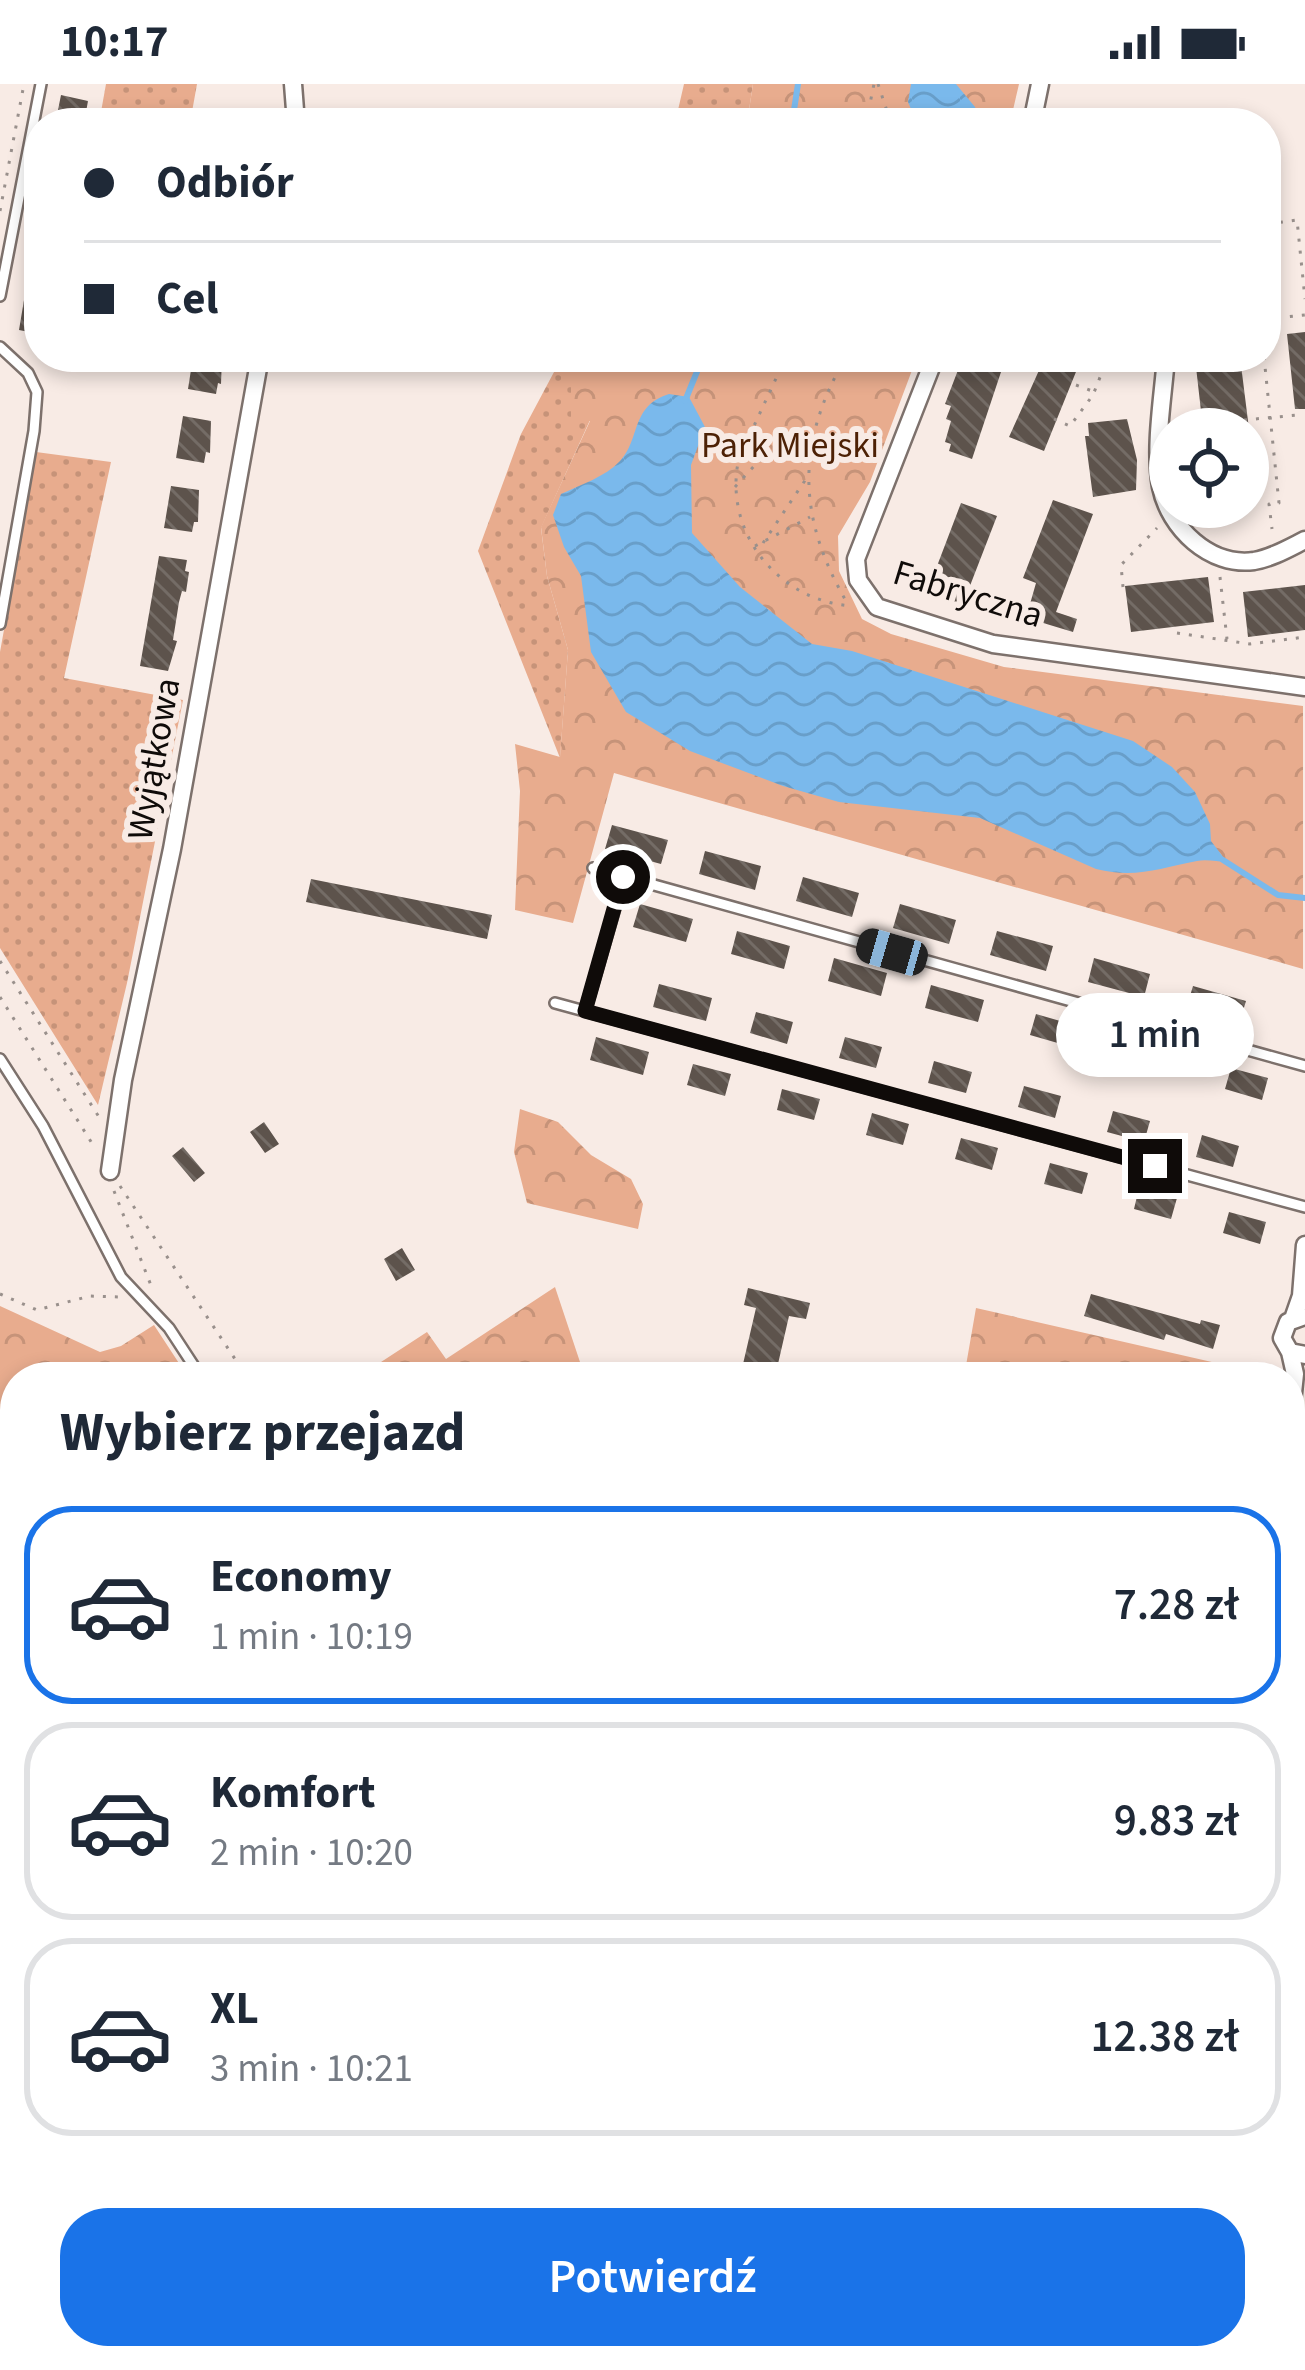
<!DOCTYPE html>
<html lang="pl">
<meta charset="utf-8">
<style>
body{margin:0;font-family:"Source Sans 3",sans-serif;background:#f6f6f7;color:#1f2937;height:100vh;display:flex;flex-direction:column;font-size:45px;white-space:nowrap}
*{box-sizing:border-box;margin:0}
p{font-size:39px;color:#747a83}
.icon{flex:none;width:66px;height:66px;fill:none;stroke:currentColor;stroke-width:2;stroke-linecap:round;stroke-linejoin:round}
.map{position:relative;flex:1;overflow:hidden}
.sheet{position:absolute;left:0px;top:1278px;width:1305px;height:1008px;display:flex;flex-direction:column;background:#fff;border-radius:48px 48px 0 0;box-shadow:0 6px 18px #0003}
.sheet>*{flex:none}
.top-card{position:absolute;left:24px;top:24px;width:1257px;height:264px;border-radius:48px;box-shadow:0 6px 18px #0003;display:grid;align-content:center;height:264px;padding:0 60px;background:#fff}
.controls{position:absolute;left:1149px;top:324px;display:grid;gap:24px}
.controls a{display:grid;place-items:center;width:120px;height:120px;border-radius:50%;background:#fff;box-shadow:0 6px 18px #0003;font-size:60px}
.end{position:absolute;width:54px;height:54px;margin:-27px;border:15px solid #0f0b09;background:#fff;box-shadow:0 0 0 6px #fff}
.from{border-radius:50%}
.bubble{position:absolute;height:84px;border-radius:42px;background:#fff;box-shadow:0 6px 18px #0003;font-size:39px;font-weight:600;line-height:84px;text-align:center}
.car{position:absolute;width:36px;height:72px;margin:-36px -18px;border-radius:15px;box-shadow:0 0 9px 3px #0007;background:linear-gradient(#222 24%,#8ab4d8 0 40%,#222 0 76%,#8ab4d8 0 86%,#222 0)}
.top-card b{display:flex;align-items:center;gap:42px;height:114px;font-size:45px}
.top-card b+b{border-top:3px solid #e0e1e3}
.top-card i{width:30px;height:30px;background:#1f2937}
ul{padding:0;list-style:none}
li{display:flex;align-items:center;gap:36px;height:198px;margin:0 24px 18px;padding:0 36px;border:6px solid #e0e1e3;border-radius:48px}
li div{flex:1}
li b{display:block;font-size:45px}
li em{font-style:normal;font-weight:600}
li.on{border-color:#1a73e8}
li>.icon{width:108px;height:108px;stroke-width:1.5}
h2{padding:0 60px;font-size:54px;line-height:144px}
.action{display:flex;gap:24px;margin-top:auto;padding:24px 60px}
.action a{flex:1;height:138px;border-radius:48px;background:#1a73e8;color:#fff;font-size:48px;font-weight:600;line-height:138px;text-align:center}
.status{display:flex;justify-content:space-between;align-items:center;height:84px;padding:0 60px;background:#fff;direction:ltr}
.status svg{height:33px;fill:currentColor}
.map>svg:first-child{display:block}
</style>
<div class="status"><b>10:17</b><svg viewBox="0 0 49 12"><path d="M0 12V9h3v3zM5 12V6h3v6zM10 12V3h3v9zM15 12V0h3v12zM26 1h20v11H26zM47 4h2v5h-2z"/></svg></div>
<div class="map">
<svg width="1305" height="2286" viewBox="0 0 1305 2286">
<defs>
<pattern id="grass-dots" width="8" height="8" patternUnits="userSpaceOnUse" patternTransform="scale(3)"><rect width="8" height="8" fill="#e8ac8e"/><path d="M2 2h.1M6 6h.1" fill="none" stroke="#c69379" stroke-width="1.8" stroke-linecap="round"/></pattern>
<pattern id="forest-crowns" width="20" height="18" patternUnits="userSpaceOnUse" patternTransform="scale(3)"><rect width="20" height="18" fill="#e8ac8e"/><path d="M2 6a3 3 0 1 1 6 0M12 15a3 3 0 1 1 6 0" fill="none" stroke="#c69379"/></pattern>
<pattern id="water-waves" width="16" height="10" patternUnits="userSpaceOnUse" patternTransform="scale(3)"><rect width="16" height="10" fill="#7ab9ec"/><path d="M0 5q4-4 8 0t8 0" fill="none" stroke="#689ec9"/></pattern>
<pattern id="building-back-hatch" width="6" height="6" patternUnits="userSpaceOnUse" patternTransform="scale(3)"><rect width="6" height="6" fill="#5d534c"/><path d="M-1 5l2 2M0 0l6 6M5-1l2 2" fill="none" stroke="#746c66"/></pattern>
</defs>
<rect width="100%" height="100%" fill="#f8ebe5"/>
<path fill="url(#grass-dots)" d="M106 0H197L190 39H99Z
M684 0H753L747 39H675Z
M562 273H571V335L590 336 541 444 547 492 568 566 560 674 478 467 521 350Z
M36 368 111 378 64 594 183 616 127 899 98 1021 0 864V568Z
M1292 1585 1305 1586V1741L1290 1739Z
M1290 1926 1305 1928V2098L1290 2084Z
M1290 2142 1305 2146V2216L1290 2217Z"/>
<path fill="url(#forest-crowns)" d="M753 0H1019L1010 39H747Z
M571 273H917L870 398 838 452 839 487 862 535 891 550 1004 583 1303 622V885L614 689 573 839 515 826 520 707 515 660 560 673 568 566 547 492 541 443 590 337 571 336Z
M520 1025 558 1038 591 1071 631 1095 643 1120 638 1145 527 1119 514 1068Z
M555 1203 585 1293H358L427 1248 446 1275Z
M0 1222 100 1268 121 1262 154 1241 188 1293H15V2271H828L838 2286H627L616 2276 599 2286H0Z
M976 1224 1273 1292V1293H964Z
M1305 2216V2286H1281L1263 2271H1290V2217Z
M991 2271H1069L1070 2275 1058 2286H975Z"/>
<path fill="url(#water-waves)" d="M911 0H956L975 23 982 39H917L908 18Z
M669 310 689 313 705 343 691 381 692 449 740 503 812 560 852 567 1133 657 1172 683 1195 708 1210 740 1211 757 1227 778C1218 778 1207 775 1197 777 1159 784 1136 795 1096 785L980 734 839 718 783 702 690 667 626 628 591 568 581 492 564 463 553 431 561 410C580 401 605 393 620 377 641 355 630 322 669 310Z"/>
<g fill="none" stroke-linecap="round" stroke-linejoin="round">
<path stroke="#7ab9ec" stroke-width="6" d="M792 39 798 0
M685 317 703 273
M1223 776 1278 811 1305 814"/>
</g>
<path fill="url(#building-back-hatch)" d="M61 11 88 17 84 39 56 36Z
M31 174 39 175V250L19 246Z
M1266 179H1276L1281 223 1266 224Z
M1305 248V325H1295L1287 250Z
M193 273H222L221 300 218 299 216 310 188 305Z
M963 273H1006L972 375 949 367 951 360 945 358 951 337 946 335 951 322 945 320Z
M1045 273H1082L1044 367 1009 353Z
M1240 273 1249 345H1203L1195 274Z
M183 332 211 337 210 369 206 368 204 379 176 374Z
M1127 335 1137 376 1136 406 1093 413 1085 352H1089L1088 339Z
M171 402 199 406 198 438H194L192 448 164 444Z
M1053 416 1093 430 1056 528 1077 535 1073 548 1030 535 1032 528 1028 527 1036 499 1023 494Z
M961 419 997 432 961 525 926 511Z
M159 472 187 476 185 487 189 488 186 508 182 507 179 518 173 556 177 557 168 587 140 582Z
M1208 493 1214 538 1131 548 1125 502Z
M1305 501V546L1248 553 1243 508Z
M612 741 668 756 661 780 605 765Z
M705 767 761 782 755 806 699 790Z
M803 793 859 809 852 833 796 817Z
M311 795 492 831 487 855 306 818Z
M640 820 693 835 686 858 633 843Z
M900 820 956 836 949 860 893 844Z
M737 847 790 862 784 885 731 870Z
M997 847 1053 862 1046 887 990 871Z
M834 874 887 889 881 912 828 897Z
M1094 874 1150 890 1144 913 1088 898Z
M659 900 712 914 706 937 653 923Z
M931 901 984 916 978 938 925 924Z
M1193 902 1246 917 1239 940 1186 925Z
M756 928 793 938 787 960 750 949Z
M1036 930 1074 941 1068 962 1030 951Z
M596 953 649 968 643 991 590 976Z
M845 953 882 963 876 984 839 974Z
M1134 957 1171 967 1165 989 1128 978Z
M934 977 972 988 966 1009 928 999Z
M693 980 731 990 725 1012 687 1001Z
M1231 984 1268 994 1262 1016 1225 1005Z
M1024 1002 1061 1012 1055 1034 1018 1023Z
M782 1005 820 1015 814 1036 777 1026Z
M1113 1027 1150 1037 1144 1058 1107 1048Z
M872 1029 909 1040 903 1061 866 1051Z
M264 1038 279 1060 265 1069 250 1048Z
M1202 1051 1239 1062 1233 1083 1196 1073Z
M961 1054 998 1064 992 1086 955 1075Z
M183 1063 205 1089 194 1098 172 1072Z
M1050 1079 1088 1089 1082 1110 1044 1100Z
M1139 1104 1177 1114 1171 1135 1134 1125Z
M1229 1128 1266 1138 1260 1160 1223 1149Z
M402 1164 415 1186 396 1197 384 1175Z
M748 1204 810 1219 806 1235 789 1232 775 1293H740L756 1224 744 1221Z
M1091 1210 1200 1240 1201 1236 1220 1241 1213 1265 1166 1250 1164 1256 1084 1232Z
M1290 1838 1305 1839V1889L1290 1888Z"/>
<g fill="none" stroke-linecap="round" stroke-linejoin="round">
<g stroke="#7d716c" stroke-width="14">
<path id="lane" d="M0 212 41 0
M0 263 28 289 37 308 34 347 0 540
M593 784 1305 982
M555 919 1305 1123
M585 927 624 793
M0 975 43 1042 121 1193 169 1244 201 1293
M1290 1917 1305 1920
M832 2271 842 2286"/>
</g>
<g stroke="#7d716c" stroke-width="21">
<path id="street" d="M293 0 296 39
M1032 39 1040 0
M935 273 856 475 858 496 877 523 993 560 1305 603
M1166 273C1163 314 1154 362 1161 403 1169 444 1210 483 1254 477 1272 474 1289 464 1305 456
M110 1087 123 996 172 765 260 273
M1302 1233 1288 1238 1282 1254 1290 1268 1305 1271
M1293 1235 1301 1212 1305 1161
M1290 1338 1295 1290 1290 1268
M1290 2120 1305 2126
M1073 2286 1088 2271"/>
</g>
<path stroke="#99908c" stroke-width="3" stroke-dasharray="3 9" stroke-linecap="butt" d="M878 0 891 39
M866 39 874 0
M0 127 24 0
M1268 140 1297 136 1305 215
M1266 235 1305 231
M786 273 739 374C722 448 779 518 853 522
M846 273C795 360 797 435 849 522
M1264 273 1279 419 1269 420 1272 445
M1076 301 1092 307
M1054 335 1070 342 1093 311 1108 273
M1244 336 1298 331
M735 403C756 380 776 354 809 353
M763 459 806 395
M755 462 810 433
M1220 493 1227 555
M1123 503 1121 481 1157 444
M1177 549 1250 560 1305 553
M0 877 99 1033
M0 913 95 1064
M120 1102 247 1293
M114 1107 152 1204
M0 1210 37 1226 90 1212 119 1213
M1290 1531 1303 1353
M872 2271 882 2286
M594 2286 607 2271"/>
<use href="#lane" stroke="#fff" stroke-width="9"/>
<use href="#street" stroke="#fff" stroke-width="16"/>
</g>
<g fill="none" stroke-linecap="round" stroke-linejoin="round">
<path stroke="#0f0b09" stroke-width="15" d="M623 793 585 927 1155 1082"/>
</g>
<g text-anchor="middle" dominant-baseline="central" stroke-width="12" stroke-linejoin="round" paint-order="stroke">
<g font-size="36" fill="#4d2105" stroke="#f8ebe5">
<text x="790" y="361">Park Miejski</text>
</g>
<g font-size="36" fill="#0f0b09" stroke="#f8ebe5">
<text transform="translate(968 510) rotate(17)">Fabryczna</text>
<text transform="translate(154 675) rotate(-80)">Wyjątkowa</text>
</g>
</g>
</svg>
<div class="controls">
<a><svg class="icon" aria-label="locate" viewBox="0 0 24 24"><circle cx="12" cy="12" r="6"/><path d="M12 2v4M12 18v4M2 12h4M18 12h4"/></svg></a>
</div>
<i class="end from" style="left:623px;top:793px"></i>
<i class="end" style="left:1155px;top:1082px"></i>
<div class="bubble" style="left:1056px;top:909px;width:198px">1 min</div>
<i class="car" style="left:892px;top:868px;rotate:286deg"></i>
<div class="top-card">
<b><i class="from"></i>Odbiór</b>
<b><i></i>Cel</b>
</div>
<section class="sheet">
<h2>Wybierz przejazd</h2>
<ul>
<li class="on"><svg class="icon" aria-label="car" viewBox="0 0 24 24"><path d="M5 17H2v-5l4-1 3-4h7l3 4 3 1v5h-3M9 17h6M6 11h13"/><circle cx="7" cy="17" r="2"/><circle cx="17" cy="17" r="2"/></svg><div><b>Economy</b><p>1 min · 10:19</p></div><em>7.28 zł</em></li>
<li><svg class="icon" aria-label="car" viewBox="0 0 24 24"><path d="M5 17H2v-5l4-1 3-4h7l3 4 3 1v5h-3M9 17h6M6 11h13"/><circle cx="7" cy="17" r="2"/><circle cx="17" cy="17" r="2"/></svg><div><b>Komfort</b><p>2 min · 10:20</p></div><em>9.83 zł</em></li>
<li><svg class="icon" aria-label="car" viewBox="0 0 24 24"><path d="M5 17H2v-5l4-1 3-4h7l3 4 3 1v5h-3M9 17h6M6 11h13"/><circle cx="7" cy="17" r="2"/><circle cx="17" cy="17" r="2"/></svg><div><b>XL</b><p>3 min · 10:21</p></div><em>12.38 zł</em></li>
</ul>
<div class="action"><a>Potwierdź</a></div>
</section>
</div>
